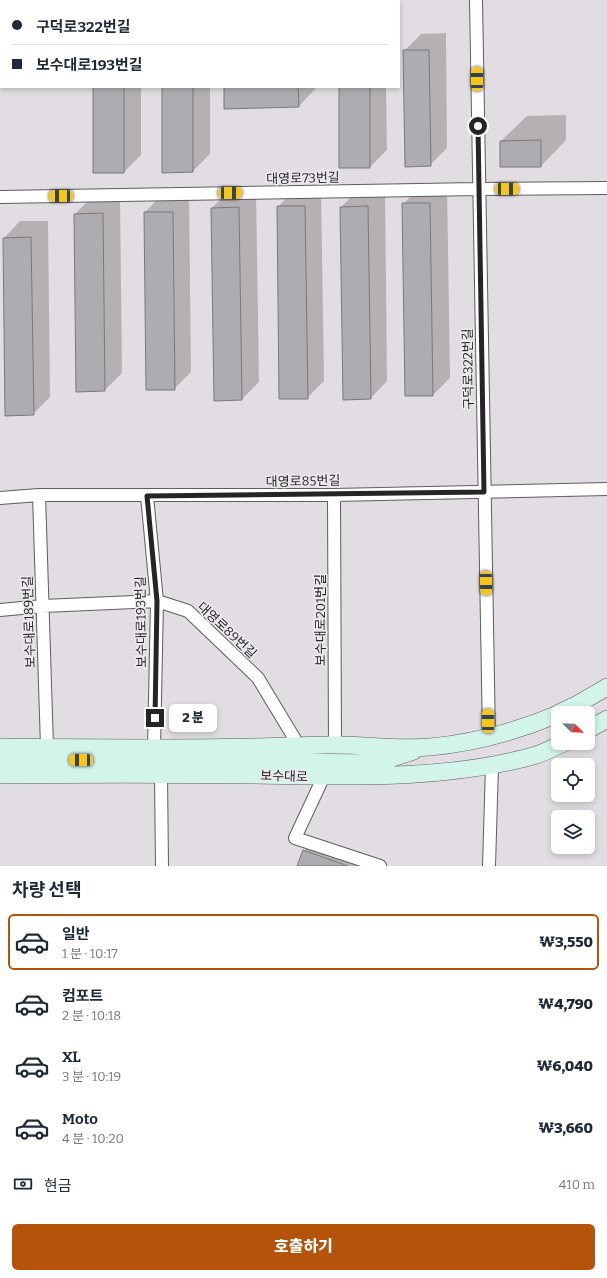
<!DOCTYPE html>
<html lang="ko">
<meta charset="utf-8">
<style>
body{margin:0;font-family:Bitter,"Noto Sans KR",serif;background:#f6f6f7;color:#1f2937;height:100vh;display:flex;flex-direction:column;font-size:15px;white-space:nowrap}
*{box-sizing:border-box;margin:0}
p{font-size:13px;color:#747a83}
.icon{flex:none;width:22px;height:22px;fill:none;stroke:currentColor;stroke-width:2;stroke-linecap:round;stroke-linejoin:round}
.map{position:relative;height:866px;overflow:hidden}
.details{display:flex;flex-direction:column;background:#fff;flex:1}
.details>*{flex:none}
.guide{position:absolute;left:0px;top:0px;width:400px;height:88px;box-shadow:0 2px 6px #0003;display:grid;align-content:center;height:88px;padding:0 12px;background:#fff}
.needle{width:26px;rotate:113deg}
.buttons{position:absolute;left:551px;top:706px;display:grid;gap:8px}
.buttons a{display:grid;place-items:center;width:44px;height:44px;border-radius:6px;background:#fff;box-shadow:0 2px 6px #0003;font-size:20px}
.end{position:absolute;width:18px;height:18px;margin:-9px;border:5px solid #262426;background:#fff;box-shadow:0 0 0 2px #fff}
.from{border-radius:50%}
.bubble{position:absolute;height:28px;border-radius:6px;background:#fff;box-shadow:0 2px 6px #0003;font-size:13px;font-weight:800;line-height:28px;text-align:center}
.car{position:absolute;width:12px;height:24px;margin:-12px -6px;border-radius:5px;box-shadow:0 0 3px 1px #0007;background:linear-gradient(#f5c518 24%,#345 0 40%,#f5c518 0 76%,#345 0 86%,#f5c518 0)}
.guide b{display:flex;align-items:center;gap:14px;height:38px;font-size:15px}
.guide b+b{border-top:1px solid #e0e1e3}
.guide i{width:10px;height:10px;background:#1f2937}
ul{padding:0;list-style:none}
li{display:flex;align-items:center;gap:12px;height:56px;margin:0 8px 6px;padding:0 4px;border:2px solid transparent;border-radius:6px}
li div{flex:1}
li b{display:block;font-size:15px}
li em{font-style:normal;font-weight:800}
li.active{border-color:#b45309}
li>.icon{width:36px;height:36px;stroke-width:1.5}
h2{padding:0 12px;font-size:18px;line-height:48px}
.pay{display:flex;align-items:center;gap:10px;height:44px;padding:0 12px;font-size:15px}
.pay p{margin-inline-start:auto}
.cta{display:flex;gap:8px;margin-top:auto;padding:8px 12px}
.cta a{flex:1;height:46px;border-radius:6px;background:#b45309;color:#fff;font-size:16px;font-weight:800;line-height:46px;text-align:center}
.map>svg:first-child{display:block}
</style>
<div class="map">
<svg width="607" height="866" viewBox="0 0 607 866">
<rect width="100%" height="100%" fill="#e1dde2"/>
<path fill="#0003" d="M446 33 447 148 430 165 404 51 421 34Z
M94 87H141V155L124 172Z
M163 87H210V154L193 171 163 172Z
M225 87H315V89L299 106Z
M340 87H386L387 150 370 167Z
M566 115V140L541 166 501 141 527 116Z
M447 186 450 378 433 395 403 204 420 187Z
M321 189 324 381 307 398 278 207 294 190Z
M358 190H385L387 381 371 398 341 207Z
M229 191H256L259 382 242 399 212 208Z
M162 195H189L191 372 174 389 145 212Z
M92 197H120L122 373 105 390 75 214Z
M20 221H48L50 397 33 414 4 238Z
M316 838 369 858 366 866H298L304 851Z"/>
<path fill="#afacb1" stroke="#7b787d" d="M194 0H236V1H194Z
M403 50H429L431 166 405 167Z
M93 87H124V173H93Z
M162 87H193V172L162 173Z
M224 87H298L299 107 224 109Z
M339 87H370V168H339Z
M541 140V167H500V141Z
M402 203H430L433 396H405Z
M277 206H305L308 399H279Z
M368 206 371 399 343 400 340 207Z
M239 207 242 400 214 401 211 208Z
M144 212H173L175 390H146Z
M103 213 105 391 76 392 74 214Z
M31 237 34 415 5 416 3 238Z
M303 850 348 866H297Z"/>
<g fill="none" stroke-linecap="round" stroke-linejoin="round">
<g stroke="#605c61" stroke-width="14">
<path id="minor" d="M476 0 489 737
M0 197 478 189 607 188
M39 495 47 747
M334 495 335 745
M147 496 157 601 154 748
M0 498 39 495H334L607 489
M0 610 43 606 157 601 188 611 258 678 299 746
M161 774 162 866
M323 778 295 838 380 866
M489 866 492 765"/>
</g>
<g stroke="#605c61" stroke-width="18">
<path id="secondary" d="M559 713 576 705 607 687
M588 730 607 719
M0 747C109 748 218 749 327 745 361 744 396 750 430 747 473 743 518 731 558 714
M0 759 377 763 414 751
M0 775C83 774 165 774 248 775 343 776 441 781 533 756 544 753 554 747 564 743"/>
</g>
<use href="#minor" stroke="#fff" stroke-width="12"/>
<use href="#secondary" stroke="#d2f4eb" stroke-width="17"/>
</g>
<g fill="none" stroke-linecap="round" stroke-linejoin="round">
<path stroke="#262426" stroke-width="5" d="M155 718 157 601 147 496 484 492 478 126"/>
</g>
<g text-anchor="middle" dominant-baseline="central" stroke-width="3" stroke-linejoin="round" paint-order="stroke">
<g font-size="13" fill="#262426" stroke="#eeeaf0">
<text transform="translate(303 178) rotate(-1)">대영로73번길</text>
<text transform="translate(468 369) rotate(-91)">구덕로322번길</text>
<text transform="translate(303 481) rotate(-1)">대영로85번길</text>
<text transform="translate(320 620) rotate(-90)">보수대로201번길</text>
<text transform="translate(29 622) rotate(-92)">보수대로189번길</text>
<text transform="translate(141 622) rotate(-91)">보수대로193번길</text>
<text transform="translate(227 630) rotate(43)">대영로89번길</text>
<text transform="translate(284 776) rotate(2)">보수대로</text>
</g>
</g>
</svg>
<div class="buttons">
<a><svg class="needle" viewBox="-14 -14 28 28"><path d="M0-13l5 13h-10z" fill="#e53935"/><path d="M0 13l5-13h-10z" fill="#747a83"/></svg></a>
<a><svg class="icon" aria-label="locate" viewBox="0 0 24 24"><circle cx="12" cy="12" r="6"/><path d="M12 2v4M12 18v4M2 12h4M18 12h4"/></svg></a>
<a><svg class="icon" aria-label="layers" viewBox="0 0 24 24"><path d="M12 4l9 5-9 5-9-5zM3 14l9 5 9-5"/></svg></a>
</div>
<i class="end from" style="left:478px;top:126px"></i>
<i class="end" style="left:155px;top:718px"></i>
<div class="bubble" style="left:169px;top:704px;width:48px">2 분</div>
<i class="car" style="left:477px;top:79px;rotate:0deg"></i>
<i class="car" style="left:507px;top:189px;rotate:90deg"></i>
<i class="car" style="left:230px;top:193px;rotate:89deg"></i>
<i class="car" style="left:61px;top:196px;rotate:269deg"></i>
<i class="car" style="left:486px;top:583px;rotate:179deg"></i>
<i class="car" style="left:488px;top:721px;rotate:359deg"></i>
<i class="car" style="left:81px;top:760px;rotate:271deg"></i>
<div class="guide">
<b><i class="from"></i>구덕로322번길</b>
<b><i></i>보수대로193번길</b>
</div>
</div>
<section class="details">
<h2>차량 선택</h2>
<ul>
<li class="active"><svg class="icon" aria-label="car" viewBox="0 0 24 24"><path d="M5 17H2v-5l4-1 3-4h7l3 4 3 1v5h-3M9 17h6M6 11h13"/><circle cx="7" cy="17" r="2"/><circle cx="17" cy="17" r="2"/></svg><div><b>일반</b><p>1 분 · 10:17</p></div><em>₩3,550</em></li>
<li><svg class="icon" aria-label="car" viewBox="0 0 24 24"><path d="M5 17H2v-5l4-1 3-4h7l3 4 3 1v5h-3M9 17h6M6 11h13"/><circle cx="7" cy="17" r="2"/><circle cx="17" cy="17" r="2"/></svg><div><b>컴포트</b><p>2 분 · 10:18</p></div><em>₩4,790</em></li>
<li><svg class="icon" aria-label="car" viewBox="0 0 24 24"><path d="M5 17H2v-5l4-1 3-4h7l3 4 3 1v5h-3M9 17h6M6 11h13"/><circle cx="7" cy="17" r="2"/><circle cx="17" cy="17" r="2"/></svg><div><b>XL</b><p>3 분 · 10:19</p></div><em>₩6,040</em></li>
<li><svg class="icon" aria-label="car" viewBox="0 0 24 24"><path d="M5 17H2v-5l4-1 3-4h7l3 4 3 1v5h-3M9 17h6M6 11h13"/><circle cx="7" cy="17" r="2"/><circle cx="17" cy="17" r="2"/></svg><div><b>Moto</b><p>4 분 · 10:20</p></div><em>₩3,660</em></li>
</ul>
<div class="pay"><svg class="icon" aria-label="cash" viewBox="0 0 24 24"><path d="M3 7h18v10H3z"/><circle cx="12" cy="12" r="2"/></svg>현금<p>410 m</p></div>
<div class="cta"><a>호출하기</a></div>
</section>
